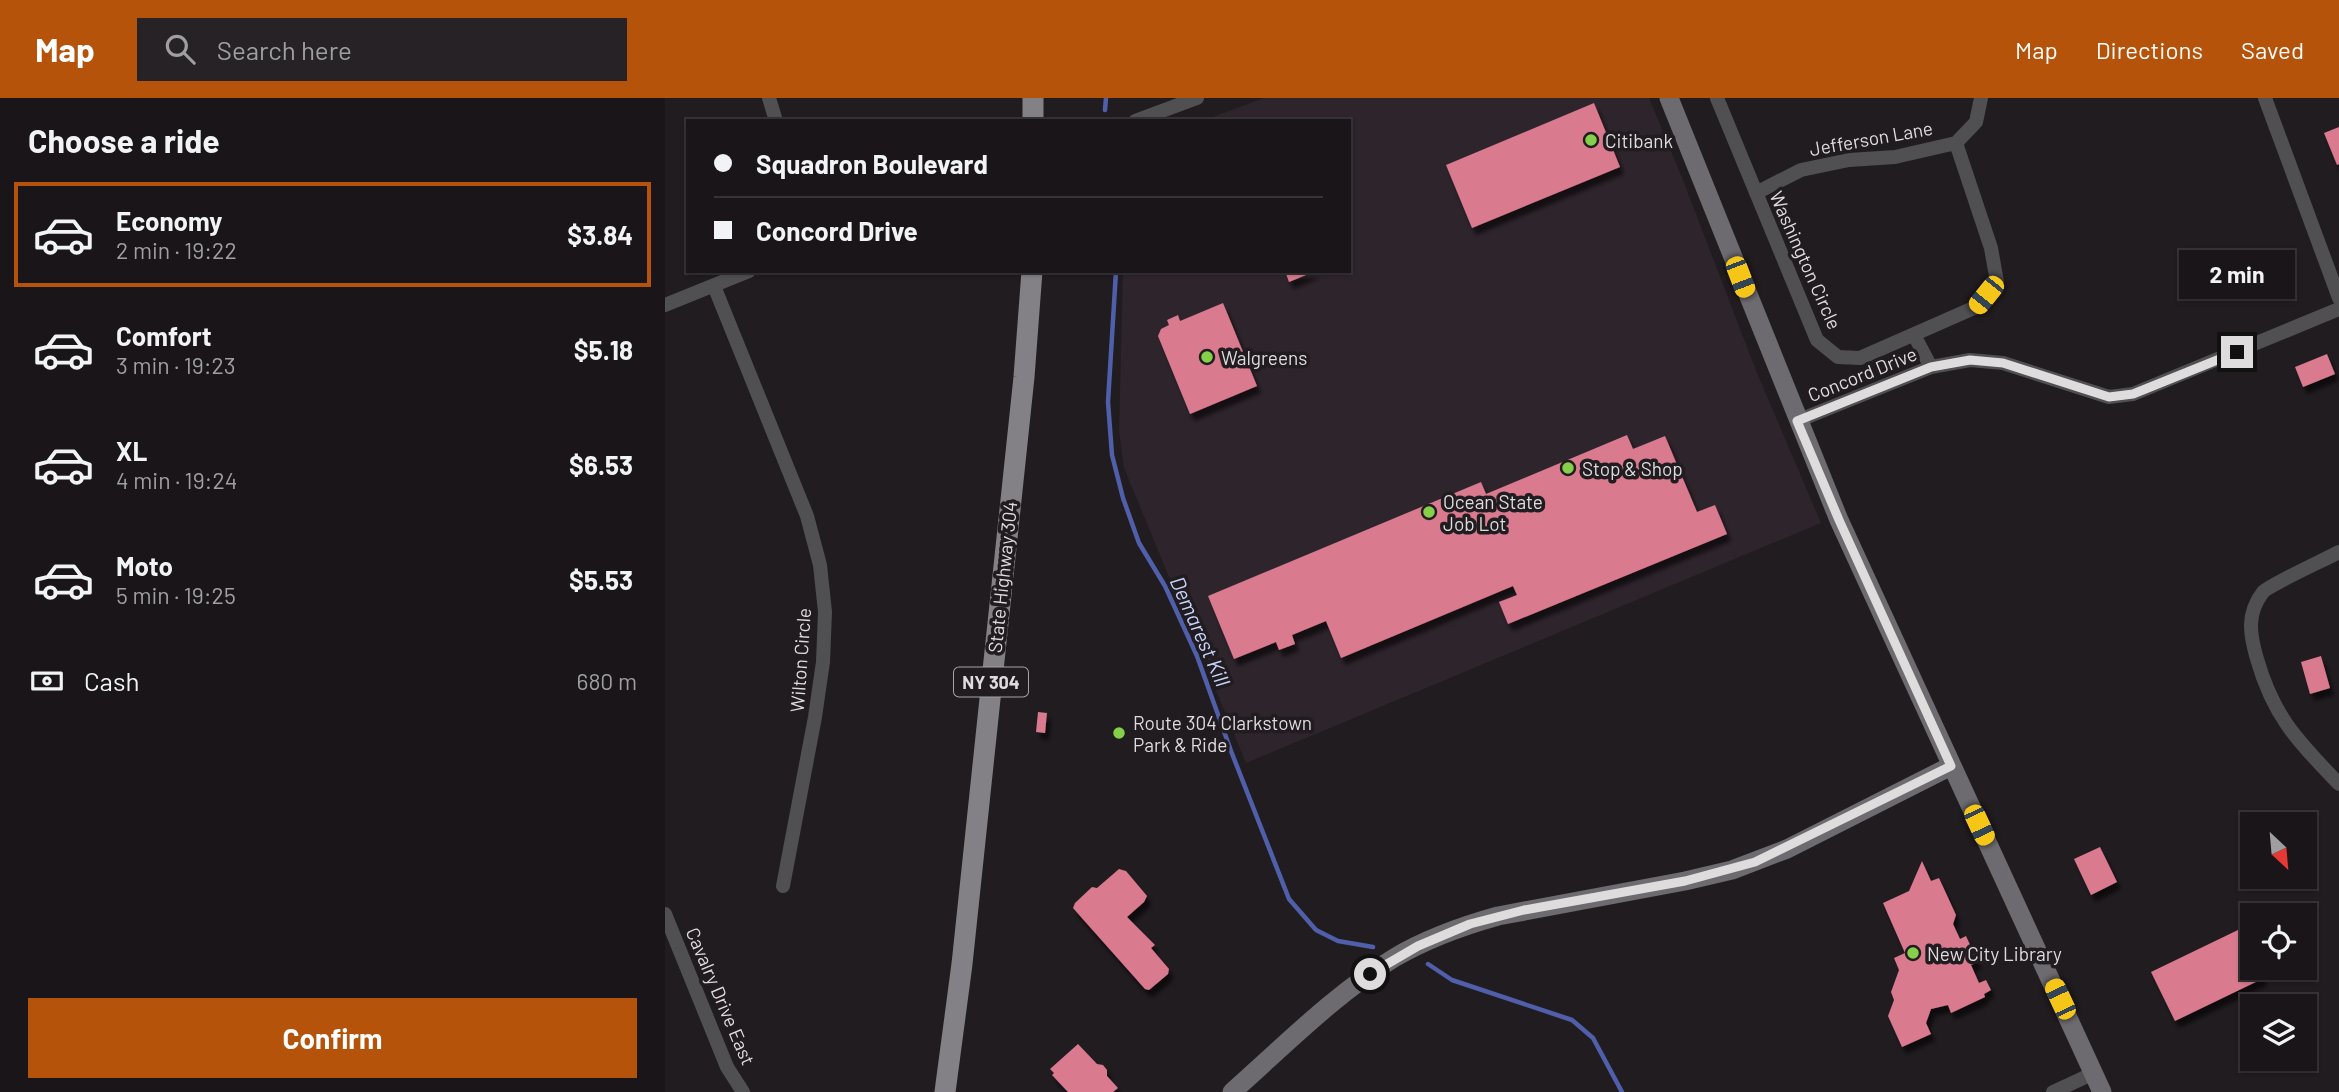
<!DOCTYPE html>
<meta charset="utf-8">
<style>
body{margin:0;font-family:Barlow,sans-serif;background:#262225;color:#f1f3f6;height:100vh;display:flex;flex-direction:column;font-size:26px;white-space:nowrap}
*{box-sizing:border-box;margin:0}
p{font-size:23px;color:#9f9fa2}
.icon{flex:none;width:38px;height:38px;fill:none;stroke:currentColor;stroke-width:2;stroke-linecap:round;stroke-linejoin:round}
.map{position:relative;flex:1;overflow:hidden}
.sheet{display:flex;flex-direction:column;background:#191518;width:665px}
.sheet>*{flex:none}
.banner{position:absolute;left:21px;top:21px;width:665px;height:154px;border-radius:0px;box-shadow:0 2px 5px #0004,0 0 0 2px #373437;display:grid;align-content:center;height:154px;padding:0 28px;background:#191518}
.needle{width:46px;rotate:154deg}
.tools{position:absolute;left:1575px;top:714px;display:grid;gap:14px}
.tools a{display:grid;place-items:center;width:77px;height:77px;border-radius:0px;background:#191518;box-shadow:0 2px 5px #0004,0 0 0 2px #373437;font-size:35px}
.end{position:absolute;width:32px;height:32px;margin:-16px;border:9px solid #dfdcde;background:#111;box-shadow:0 0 0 4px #111}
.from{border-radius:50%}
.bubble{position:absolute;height:49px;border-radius:0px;background:#191518;box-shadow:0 2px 5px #0004,0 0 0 2px #373437;font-size:23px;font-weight:700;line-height:49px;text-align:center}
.car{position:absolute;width:21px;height:42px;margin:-21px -10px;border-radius:9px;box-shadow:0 0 5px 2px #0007;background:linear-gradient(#f5c518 24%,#345 0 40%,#f5c518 0 76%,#345 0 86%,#f5c518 0)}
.banner b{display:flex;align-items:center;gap:24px;height:66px;font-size:26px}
.banner b+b{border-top:2px solid #373437}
.banner i{width:18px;height:18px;background:#f1f3f6}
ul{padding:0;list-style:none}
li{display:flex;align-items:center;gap:21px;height:105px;margin:0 14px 10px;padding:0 14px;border:4px solid transparent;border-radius:0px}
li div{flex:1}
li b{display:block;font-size:26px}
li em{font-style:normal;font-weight:700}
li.on{border-color:#b45309}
li>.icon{width:63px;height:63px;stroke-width:1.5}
h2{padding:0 28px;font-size:32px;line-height:84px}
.pay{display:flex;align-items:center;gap:18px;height:77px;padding:0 28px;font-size:26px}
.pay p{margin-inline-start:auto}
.button{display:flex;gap:14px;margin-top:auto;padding:14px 28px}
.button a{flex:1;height:80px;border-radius:0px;background:#b45309;color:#fff;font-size:28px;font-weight:700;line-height:80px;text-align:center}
header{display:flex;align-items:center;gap:42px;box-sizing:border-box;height:98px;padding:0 35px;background:#b45309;color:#fff}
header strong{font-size:33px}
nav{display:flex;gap:38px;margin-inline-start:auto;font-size:24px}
.search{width:490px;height:63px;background:#262225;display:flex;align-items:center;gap:18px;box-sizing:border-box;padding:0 24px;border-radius:0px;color:#9f9fa2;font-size:26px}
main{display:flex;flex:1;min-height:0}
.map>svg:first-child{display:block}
</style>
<header>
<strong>Map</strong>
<div class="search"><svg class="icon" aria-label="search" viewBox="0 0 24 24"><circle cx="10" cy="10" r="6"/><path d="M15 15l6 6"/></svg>Search here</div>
<nav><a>Map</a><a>Directions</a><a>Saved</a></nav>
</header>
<main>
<section class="sheet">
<h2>Choose a ride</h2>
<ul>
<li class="on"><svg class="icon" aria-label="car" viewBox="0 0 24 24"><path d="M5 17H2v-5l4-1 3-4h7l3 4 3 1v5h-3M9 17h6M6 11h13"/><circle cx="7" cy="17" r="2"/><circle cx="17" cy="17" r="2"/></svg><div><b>Economy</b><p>2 min · 19:22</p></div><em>$3.84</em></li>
<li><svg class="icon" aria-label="car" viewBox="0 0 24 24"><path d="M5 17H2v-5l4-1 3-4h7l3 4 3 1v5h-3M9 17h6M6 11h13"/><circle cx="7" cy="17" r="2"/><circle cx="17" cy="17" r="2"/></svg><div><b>Comfort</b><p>3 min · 19:23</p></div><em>$5.18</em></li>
<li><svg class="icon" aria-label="car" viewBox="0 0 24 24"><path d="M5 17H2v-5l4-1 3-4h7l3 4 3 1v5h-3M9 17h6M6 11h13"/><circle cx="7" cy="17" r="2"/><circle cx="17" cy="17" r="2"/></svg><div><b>XL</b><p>4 min · 19:24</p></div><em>$6.53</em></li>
<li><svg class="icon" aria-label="car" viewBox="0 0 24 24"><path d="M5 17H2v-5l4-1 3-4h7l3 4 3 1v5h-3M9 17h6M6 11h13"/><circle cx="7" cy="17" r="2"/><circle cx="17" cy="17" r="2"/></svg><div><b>Moto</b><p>5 min · 19:25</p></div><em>$5.53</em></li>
</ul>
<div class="pay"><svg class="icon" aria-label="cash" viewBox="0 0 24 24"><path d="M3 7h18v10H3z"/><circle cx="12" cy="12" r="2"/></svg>Cash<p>680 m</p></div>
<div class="button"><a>Confirm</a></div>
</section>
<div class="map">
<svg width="1674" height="994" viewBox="0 0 1674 994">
<defs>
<filter id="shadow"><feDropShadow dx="4" dy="7" stdDeviation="2" flood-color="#0009"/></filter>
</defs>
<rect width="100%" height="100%" fill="#211c20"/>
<path fill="#2e242c" d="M599 0H984L1018 82 1090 270 1156 425 581 665 459 370 454 332 458 173H684V23H537Z"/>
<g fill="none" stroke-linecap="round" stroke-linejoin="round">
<path stroke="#505faa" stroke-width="4.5" d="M440 12 441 0
M451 173 443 304 447 357 458 400 474 445 500 488 532 558 566 653 624 801 651 832 673 843 708 849
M763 866 787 882 907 922 928 940 957 994"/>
</g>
<path fill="#d97a8e" filter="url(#shadow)" d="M929 5 955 69 807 130 781 67Z
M1674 29V66L1672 67 1659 35Z
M620 173H651L624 184Z
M558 205 592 288 525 316 493 238 496 231 504 227 502 222 513 217 515 223Z
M1662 256 1670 276 1638 289 1630 269Z
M962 337 968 351 1000 338 1032 414 1050 407 1062 436 843 526 834 504 852 497 848 488 676 560 661 523 627 537 630 546 614 552 611 544 569 561 543 498 816 384 821 396Z
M1656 558 1665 590 1645 596 1636 564Z
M373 614 382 615 380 635 371 634Z
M1435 749 1452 784 1426 797 1409 761Z
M1257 763 1266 783 1274 780 1291 817 1288 826 1295 841 1301 838 1313 864 1306 867 1314 885 1321 882 1326 892 1319 896 1320 899 1286 915 1283 907 1266 911 1261 925 1266 936 1237 949 1223 918 1229 902 1226 894 1234 872 1229 860 1240 855 1218 805 1244 793Z
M454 771 461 773 482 798 479 804 462 819 490 847 486 850 504 871 503 876 484 892 480 891 408 810 410 805 427 789 432 790Z
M1575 831 1587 856V870H1594L1599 880 1510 923 1486 874Z
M413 946 432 966 438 967 442 972V978L453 990 448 994H403L387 977 389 975 385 971Z"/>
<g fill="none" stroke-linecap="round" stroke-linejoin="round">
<path stroke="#504f52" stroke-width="14" d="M104 0 111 23
M1052 0 1152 242 1173 259 1195 260 1311 209 1332 184 1326 150 1291 45 1311 24 1316 0
M1600 0 1674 200
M470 23 532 0
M1091 95 1136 72 1184 62 1230 59 1291 45
M49 188 142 418 155 467 160 514 158 564 150 619 118 788
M0 207 84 173
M1249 237 1266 269
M1132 323 1266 269 1305 262 1338 265 1444 299 1468 296 1674 211
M1674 454C1661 461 1604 487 1598 494 1581 516 1585 537 1592 561 1609 620 1633 643 1674 686
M0 816 62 969 78 994
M1388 994 1429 975"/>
<path stroke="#6d6b6f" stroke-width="19" d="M1004 0 1174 422 1437 994
M567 994C619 948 670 896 729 860 761 841 797 828 833 818L1020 783 1067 772 1122 751 1286 668"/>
<path stroke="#838186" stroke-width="21" d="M368 0V23
M280 994 297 866 359 279 367 173"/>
</g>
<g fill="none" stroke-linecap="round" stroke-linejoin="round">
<path stroke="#dfdcde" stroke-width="9" d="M705 876 753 848 805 826 859 812 1020 783 1090 764 1286 668 1174 422 1132 323 1266 269 1305 262 1338 265 1444 299 1468 296 1572 254"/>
</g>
<g fill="#86cf4b" stroke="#211c20" stroke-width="2.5">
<circle cx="926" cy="42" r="7"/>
<circle cx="542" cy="259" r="7"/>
<circle cx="903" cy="370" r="7"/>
<circle cx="764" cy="414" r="7"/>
<circle cx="454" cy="635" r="7"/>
<circle cx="1248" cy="855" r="7"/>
</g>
<g text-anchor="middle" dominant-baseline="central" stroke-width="7" stroke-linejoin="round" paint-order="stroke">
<rect fill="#211c20" stroke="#a6a2a5" stroke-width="2" x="289" y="569.5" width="74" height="29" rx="5"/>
<g font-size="18" font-weight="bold" fill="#dfdcde">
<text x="326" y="584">NY 304</text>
</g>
<g font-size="19" fill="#dfdcde" stroke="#211c20">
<text transform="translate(1206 40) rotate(-10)">Jefferson Lane</text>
<text transform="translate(1141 162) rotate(66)">Washington Circle</text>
<text transform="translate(1197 276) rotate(-22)">Concord Drive</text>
<text transform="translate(337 479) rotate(-84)">State Highway 304</text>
<text transform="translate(135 562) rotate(-86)">Wilton Circle</text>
<text transform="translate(56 898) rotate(67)">Cavalry Drive East</text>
</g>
<g font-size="19" fill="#dfdcde" stroke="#211c20" text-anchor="start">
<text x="940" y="42">Citibank</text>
<text x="556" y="259">Walgreens</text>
<text x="917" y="370">Stop &amp; Shop</text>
<text x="778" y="403">Ocean State<tspan x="778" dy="22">Job Lot</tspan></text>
<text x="468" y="624">Route 304 Clarkstown<tspan x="468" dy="22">Park &amp; Ride</tspan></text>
<text x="1262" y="855">New City Library</text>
</g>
<g font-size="21" font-style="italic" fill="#c8d4fe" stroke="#211c20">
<text transform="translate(536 533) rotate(66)">Demarest Kill</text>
</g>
</g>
</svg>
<div class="tools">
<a><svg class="needle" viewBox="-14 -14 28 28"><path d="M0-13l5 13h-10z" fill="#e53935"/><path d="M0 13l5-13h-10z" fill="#9f9fa2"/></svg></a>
<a><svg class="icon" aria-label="locate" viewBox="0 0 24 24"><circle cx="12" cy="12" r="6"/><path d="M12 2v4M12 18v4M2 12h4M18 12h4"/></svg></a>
<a><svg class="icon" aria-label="layers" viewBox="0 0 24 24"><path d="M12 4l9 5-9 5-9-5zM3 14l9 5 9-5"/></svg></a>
</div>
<i class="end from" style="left:705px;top:876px"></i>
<i class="end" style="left:1572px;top:254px"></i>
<div class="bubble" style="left:1514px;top:152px;width:116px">2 min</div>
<i class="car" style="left:1075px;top:179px;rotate:159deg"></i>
<i class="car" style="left:1321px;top:197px;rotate:219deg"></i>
<i class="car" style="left:1314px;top:727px;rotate:155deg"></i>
<i class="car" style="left:1395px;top:901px;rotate:335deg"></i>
<div class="banner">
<b><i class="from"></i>Squadron Boulevard</b>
<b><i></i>Concord Drive</b>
</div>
</div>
</main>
